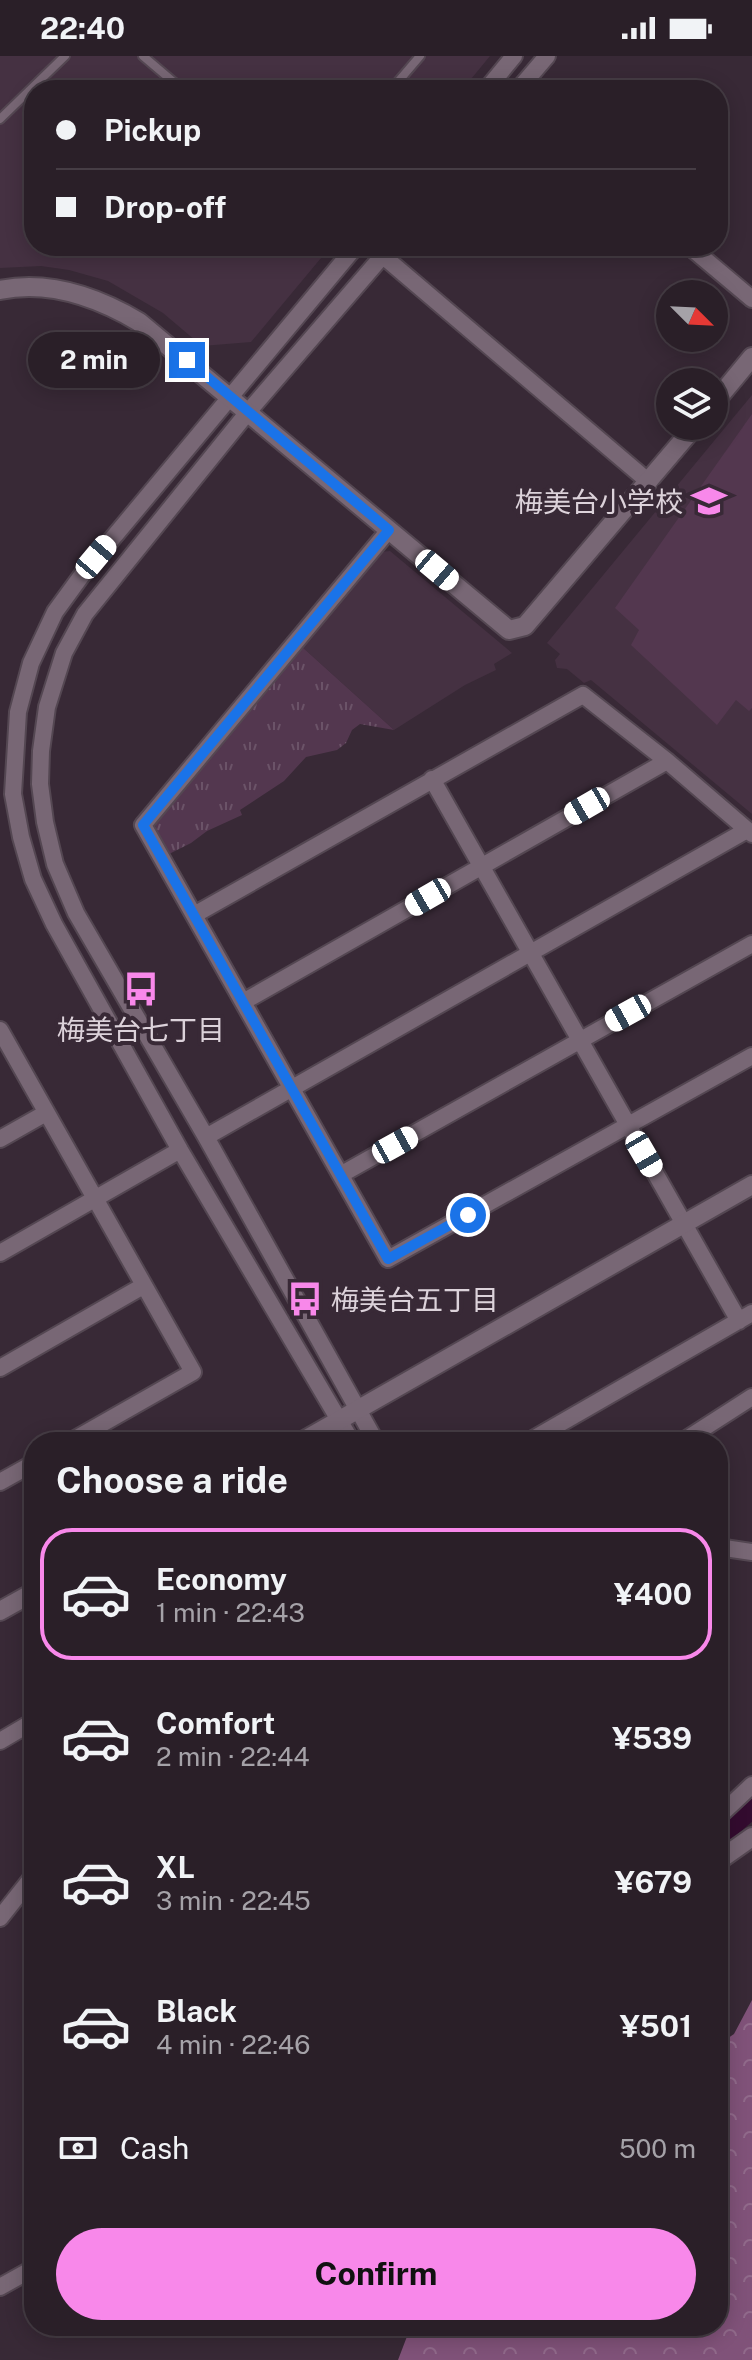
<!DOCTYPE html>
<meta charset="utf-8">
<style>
body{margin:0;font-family:"Public Sans","Noto Sans JP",sans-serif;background:#322730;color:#f1f3f6;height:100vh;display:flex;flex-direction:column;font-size:30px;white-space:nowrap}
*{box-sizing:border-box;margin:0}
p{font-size:26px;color:#a5a2a8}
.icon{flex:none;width:44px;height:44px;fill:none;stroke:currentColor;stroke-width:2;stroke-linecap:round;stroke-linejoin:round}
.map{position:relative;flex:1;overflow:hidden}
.side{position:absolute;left:24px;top:1376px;width:704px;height:904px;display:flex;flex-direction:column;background:#2a1f28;border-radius:32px;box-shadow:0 4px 20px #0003,0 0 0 2px #463d45}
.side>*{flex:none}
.hud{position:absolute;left:24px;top:24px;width:704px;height:176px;border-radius:32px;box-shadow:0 4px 20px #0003,0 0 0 2px #463d45;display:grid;align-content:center;height:176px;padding:0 32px;background:#2a1f28}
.needle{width:52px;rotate:114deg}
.controls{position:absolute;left:656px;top:224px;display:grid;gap:16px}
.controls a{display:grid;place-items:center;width:72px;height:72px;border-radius:50%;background:#2a1f28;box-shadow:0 4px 20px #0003,0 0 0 2px #463d45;font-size:40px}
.end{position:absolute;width:36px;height:36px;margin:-18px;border:10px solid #1a73e8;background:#fff;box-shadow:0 0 0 4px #fff}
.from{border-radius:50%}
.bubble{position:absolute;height:56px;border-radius:28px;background:#2a1f28;box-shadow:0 4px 20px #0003,0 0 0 2px #463d45;font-size:26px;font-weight:700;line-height:56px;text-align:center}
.car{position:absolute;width:24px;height:48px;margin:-24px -12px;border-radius:10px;box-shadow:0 0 6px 2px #0007;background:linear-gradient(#fff 24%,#345 0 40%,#fff 0 76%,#345 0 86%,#fff 0)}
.hud b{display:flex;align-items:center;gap:28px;height:76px;font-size:30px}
.hud b+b{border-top:2px solid #463d45}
.hud i{width:20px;height:20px;background:#f1f3f6}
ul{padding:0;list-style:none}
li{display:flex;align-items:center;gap:24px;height:132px;margin:0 16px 12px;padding:0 16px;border:4px solid transparent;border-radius:32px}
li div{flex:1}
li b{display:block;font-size:30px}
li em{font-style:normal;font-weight:700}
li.selected{border-color:#f888ea}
li>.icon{width:72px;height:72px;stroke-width:1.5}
h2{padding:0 32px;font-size:36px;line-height:96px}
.pay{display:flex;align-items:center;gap:20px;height:88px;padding:0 32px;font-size:30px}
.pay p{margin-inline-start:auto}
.primary-button{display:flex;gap:16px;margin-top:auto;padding:16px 32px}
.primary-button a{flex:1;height:92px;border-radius:48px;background:#f888ea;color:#111;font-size:32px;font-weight:700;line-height:92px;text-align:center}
.status{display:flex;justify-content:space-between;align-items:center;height:56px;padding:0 40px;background:#2a1f28;direction:ltr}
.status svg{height:22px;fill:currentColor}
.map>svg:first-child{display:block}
</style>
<div class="status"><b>22:40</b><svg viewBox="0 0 49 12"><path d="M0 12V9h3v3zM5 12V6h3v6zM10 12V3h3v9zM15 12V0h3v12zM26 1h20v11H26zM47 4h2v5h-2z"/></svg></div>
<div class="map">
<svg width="752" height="2304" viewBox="0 0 752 2304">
<defs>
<pattern id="forest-crowns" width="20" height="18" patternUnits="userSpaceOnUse" patternTransform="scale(2)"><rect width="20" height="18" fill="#805279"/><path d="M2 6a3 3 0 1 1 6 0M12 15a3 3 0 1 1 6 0" fill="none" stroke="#916a8b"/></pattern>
<pattern id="park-tufts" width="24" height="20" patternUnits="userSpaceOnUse" patternTransform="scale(2)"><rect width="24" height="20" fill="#53374f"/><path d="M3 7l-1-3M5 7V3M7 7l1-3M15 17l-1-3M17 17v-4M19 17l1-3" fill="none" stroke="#6b5368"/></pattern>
</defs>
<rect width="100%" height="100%" fill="#382936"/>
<path fill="#453142" d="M0 0H490L462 34H34V190H331L251 286 202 290 163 257 108 225 69 214 41 210 0 212Z
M752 339V758L591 624 584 627 567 613 557 612 555 604 560 598 547 587Z
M390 495 512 597 494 608 496 614 465 629 394 674 301 590 381 496Z"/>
<path fill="#53374f" d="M752 358V652L749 655 736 644 717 669 631 589 639 574 615 552Z"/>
<path fill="url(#forest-crowns)" d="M752 1944V2304H398L411 2270H718V1989L734 1978Z"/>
<path fill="url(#park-tufts)" d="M301 590 394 674 360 668 352 674 346 687 337 694 306 701 284 725 240 754 242 759 207 775 191 787 169 798 155 774 156 763Z"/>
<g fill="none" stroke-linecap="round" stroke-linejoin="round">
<path stroke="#330b2f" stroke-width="30" d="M718 1775 752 1746"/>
<g stroke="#544752" stroke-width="12">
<path id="service" d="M143 0 183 34
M391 34 420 0
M0 63 65 0"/>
</g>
<g stroke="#544752" stroke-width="20">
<path id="minor" d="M486 34 514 0
M518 34 547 0
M689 190 752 243
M383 200 649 426
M389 474 143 769 388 1203 752 1000
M432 723 739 1265
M194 859 583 639 667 705 752 778
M243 946 667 705
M0 974 193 1316 70 1386
M206 1081 747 774
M0 1083 46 1057
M342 1118 752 888
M0 1197 180 1094
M0 1312 143 1230
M352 1386 180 1094 54 868 33 823 21 781 13 738 18 656 31 607 55 556 82 519 356 190
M376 1386 206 1081 76 857 55 808 45 766 40 728 41 695 47 651 64 597 85 558 248 356 391 190
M528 1386 752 1257
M682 1386 752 1341
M0 1426 34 1407
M718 1491 752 1496
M0 1685 34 1665
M718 1761 752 1729
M0 1862 34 1819
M0 2231 34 2212"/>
</g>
<g stroke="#544752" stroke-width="22">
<path id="tertiary" d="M0 234C49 224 97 241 139 266L509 574 525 570 695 370
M714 347 752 301
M301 1386 752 1129
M0 1555 34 1536
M718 1805 752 1781"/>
</g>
<use href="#service" stroke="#786775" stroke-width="8"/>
<use href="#minor" stroke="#786775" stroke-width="16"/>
<use href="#tertiary" stroke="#786775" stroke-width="18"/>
</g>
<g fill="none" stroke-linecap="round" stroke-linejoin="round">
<path stroke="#1a73e8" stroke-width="10" d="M187 304 389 474 143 769 388 1203 468 1159"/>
</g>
<defs>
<g id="school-bare" transform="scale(2.76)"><path d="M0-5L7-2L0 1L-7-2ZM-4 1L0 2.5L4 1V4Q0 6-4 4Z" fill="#f888ea" stroke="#382936" stroke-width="2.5" paint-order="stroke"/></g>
<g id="bus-bare" transform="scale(2.76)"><path d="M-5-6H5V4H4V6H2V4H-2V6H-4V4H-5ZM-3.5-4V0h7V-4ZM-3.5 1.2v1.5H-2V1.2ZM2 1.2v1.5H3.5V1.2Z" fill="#f888ea" stroke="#382936" stroke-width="2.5" paint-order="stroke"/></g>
</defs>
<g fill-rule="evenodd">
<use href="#school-bare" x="709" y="445"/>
<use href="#bus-bare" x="141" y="933"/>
<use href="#bus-bare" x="305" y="1243"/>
</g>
<g text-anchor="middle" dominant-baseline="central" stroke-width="8" stroke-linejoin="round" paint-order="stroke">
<g font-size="28" fill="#dcd2da" stroke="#382936" text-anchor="end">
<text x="683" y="445">梅美台小学校</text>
<text x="141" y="973" text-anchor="middle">梅美台七丁目</text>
<text x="331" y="1243" text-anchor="start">梅美台五丁目</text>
</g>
</g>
</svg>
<div class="controls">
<a><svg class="needle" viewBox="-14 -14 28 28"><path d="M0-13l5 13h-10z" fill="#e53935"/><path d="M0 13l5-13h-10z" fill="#a5a2a8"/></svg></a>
<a><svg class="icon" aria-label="layers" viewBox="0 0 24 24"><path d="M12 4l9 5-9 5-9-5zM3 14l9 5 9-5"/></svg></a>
</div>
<i class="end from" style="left:468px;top:1159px"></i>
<i class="end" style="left:187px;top:304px"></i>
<div class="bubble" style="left:28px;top:276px;width:132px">2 min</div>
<i class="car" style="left:96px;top:501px;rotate:40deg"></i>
<i class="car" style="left:437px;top:514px;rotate:130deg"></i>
<i class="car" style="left:587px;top:750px;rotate:240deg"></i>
<i class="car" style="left:428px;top:841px;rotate:240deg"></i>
<i class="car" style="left:628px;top:957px;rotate:241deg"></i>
<i class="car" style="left:395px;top:1089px;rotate:61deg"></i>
<i class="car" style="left:644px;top:1098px;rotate:150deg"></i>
<div class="hud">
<b><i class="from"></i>Pickup</b>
<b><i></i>Drop-off</b>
</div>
<section class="side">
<h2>Choose a ride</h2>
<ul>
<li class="selected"><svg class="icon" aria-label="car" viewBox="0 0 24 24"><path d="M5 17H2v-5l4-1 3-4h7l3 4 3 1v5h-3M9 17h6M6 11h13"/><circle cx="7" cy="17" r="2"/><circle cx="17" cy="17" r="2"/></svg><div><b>Economy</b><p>1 min · 22:43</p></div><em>¥400</em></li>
<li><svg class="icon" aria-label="car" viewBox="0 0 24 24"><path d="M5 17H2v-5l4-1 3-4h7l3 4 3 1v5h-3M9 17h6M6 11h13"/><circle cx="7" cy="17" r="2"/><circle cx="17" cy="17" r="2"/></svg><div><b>Comfort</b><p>2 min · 22:44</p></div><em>¥539</em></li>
<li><svg class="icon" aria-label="car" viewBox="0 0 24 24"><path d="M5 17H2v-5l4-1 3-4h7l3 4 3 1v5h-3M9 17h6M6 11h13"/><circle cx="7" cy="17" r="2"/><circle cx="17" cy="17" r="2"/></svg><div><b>XL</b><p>3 min · 22:45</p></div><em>¥679</em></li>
<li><svg class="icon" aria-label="car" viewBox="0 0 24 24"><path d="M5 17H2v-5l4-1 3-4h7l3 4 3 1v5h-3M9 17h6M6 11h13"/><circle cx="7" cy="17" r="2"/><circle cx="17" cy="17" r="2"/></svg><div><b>Black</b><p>4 min · 22:46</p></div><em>¥501</em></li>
</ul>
<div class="pay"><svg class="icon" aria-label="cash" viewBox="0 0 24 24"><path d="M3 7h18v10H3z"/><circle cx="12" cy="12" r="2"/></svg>Cash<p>500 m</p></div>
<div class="primary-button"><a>Confirm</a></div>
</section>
</div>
